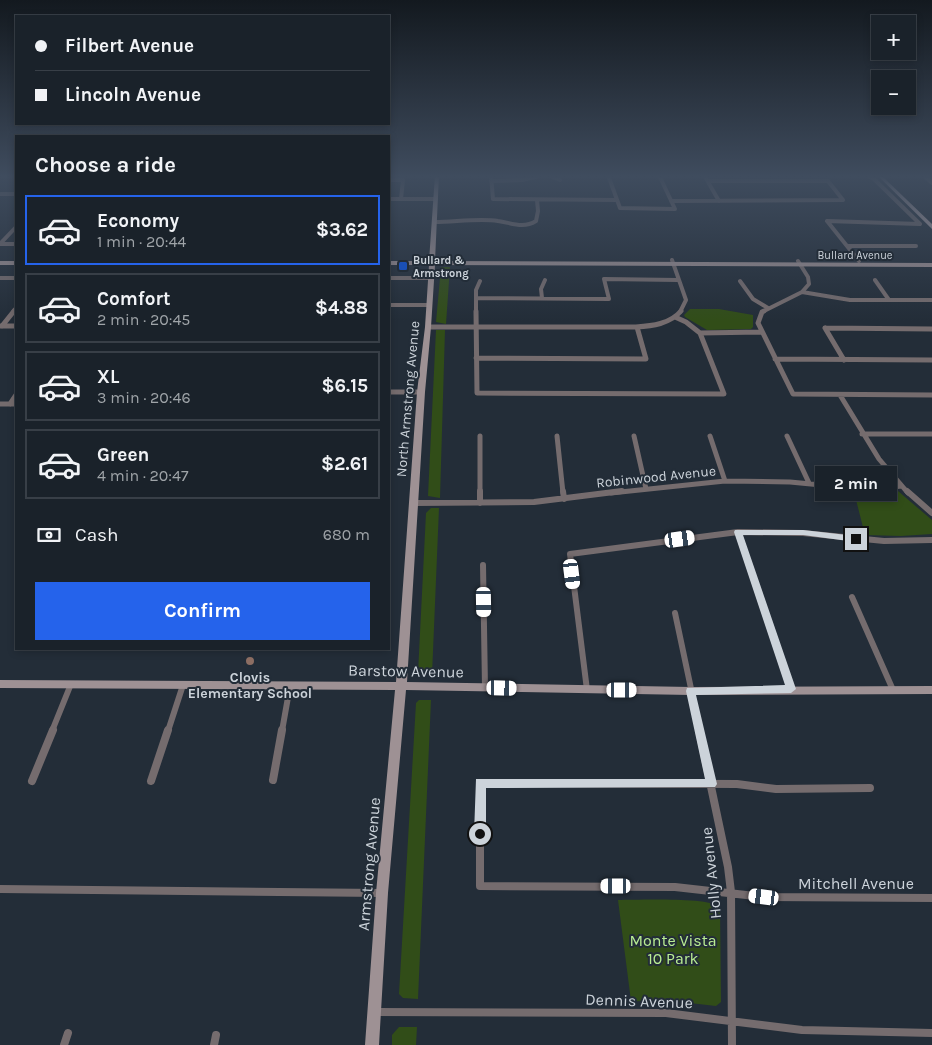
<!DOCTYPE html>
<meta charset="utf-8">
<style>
body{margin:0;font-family:Karla,sans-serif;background:#232a32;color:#f1f3f6;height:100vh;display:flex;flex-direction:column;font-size:19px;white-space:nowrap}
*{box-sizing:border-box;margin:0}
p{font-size:16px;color:#9fa4a8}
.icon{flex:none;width:28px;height:28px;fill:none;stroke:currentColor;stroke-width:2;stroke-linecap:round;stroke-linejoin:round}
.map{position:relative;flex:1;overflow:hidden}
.drawer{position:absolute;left:15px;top:135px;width:375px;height:515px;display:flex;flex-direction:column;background:#1a222a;border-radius:0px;box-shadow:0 2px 8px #0003,0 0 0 1px #383f47}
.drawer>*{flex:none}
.top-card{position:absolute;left:15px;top:15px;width:375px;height:110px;border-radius:0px;box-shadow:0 2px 8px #0003,0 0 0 1px #383f47;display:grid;align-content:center;height:110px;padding:0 20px;background:#1a222a}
.tools{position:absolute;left:871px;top:15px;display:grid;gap:10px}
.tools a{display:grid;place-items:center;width:45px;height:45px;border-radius:0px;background:#1a222a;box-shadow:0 2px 8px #0003,0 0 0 1px #383f47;font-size:25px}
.end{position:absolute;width:22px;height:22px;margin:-11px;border:6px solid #ccd3da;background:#111;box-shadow:0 0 0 2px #111}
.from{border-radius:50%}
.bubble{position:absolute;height:35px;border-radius:0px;background:#1a222a;box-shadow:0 2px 8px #0003,0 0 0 1px #383f47;font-size:16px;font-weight:700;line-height:35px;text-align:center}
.car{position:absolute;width:15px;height:30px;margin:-15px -8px;border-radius:6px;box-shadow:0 0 4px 1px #0007;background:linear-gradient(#fff 24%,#345 0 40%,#fff 0 76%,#345 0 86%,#fff 0)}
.top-card b{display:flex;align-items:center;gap:18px;height:48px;font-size:19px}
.top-card b+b{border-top:1px solid #383f47}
.top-card i{width:12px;height:12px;background:#f1f3f6}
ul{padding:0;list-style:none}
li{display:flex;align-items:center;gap:15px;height:70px;margin:0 10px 8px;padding:0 10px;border:2px solid #383f47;border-radius:0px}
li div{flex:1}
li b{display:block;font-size:19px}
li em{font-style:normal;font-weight:700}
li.selected{border-color:#2563eb}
li>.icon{width:45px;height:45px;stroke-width:1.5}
h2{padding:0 20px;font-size:22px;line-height:60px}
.pay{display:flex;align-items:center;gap:12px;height:55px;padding:0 20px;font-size:19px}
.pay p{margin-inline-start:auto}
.button{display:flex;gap:10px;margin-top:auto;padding:10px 20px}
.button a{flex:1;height:58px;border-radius:0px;background:#2563eb;color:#fff;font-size:20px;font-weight:700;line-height:58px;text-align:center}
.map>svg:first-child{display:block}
</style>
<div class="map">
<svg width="932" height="1045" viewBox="0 0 932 1045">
<rect width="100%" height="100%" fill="#232d38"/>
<path fill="#314d18" d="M441 267H450L446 324 436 322Z
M690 309H719L753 315V327L751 329 707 330 685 317 684 315Z
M436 330H445L440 498 428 496Z
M898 491 932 520V534L901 536 865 535 854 492Z
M431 508H439L432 675H421L418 673 426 513Z
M419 700H431L418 999 403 998 399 994 416 703Z
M618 900C637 900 709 897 720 907L721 1002 716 1006 681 1002 631 1001Z
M399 1027H417L416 1045H392V1035Z"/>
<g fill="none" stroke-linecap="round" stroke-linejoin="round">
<path stroke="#756c6e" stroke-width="4" d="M491 175 493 199 617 200
M548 175 560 180
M608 175 620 208 675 209 659 175
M704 175 719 201
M866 175 874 179 920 224
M923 175 932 183
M389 180H403L401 199
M491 181 522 180 544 175
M708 181H828L843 200
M0 194H16
M389 199H436
M671 201 843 200
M827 221 920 224
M827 221 859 261
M435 222C454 222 480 218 498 221 512 223 523 229 536 221L538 211 537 200
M0 244 16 227
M0 244H16
M848 246H916
M672 260 686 300 680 312
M0 278H16
M389 278H431
M875 280 889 300
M740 281 753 299 768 308
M802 292 850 300H932
M476 298 609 299 604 279 678 280
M542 298 541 289 545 280
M389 305H429
M13 312 16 308
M476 312V290L480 281
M762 312 802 292 809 284 808 277 798 261"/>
<path stroke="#756c6e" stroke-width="5" d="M476 311 477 393 724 394 700 333 686 322 675 317
M764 311 762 312 758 323 793 394 932 395
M0 326H16
M2 326 14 311
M428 327H636C652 326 670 324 681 311
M825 328 932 329
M825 328 844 360
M700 333 761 332
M476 358 646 359 637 327
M775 359 932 360
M389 392H421
M840 395 879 459 908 493
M0 404H16
M10 404 16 395
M862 434H932
M480 436V493
M557 436 563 493
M634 436 646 489
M710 436 725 481
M787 436 809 483
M611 493 725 481 790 482 873 490 901 486"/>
<path stroke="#756c6e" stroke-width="6" d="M480 491V503
M563 491 564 499
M907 491 932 513
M414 503 534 502 622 491
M738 532 791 689
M483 565 485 688
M852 597 893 690
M675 613 700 731
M587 690 570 554 738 532 803 533 884 541 932 540
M52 731 71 684
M168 731 183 685
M282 731 290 686"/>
<path stroke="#756c6e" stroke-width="8" d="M699 730 728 867 731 892 732 1045
M273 780 282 730
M32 781 53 730
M151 781 168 730
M870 788 776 789 737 784 480 783V886L675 887 764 897 932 898
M0 889 382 893
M375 1012 666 1013 802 1030 932 1033
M64 1045 68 1033
M214 1045 216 1035"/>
<path fill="#9e9194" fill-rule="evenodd" d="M435 175H439L435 261 932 263V267L435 265 431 327 425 392 407 682 691 687 932 686V694L691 695 406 690 388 893 379 1045H365L376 893 395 690 0 688V680L396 682 417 392 425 327 429 265H389V261H429Z
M0 261H16V265H0Z"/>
<path fill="#beadb0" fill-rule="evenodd" d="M877 175H881L932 224V229Z"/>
</g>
<linearGradient id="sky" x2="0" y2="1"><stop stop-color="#13191f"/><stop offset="0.55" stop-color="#3f4c5e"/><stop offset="1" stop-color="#3f4c5e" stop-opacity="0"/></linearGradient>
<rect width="932" height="321" fill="url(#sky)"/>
<path fill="#ccd3da" d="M735 530H803L856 536 860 539 856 542 803 535H743L796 689 791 693 696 695 717 784 715 787 486 788V834L484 838 480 839 476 838 474 834 476 779H705L686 691 687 688 785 685 734 532Z"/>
<rect fill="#1a4fb4" stroke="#232d38" stroke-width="2" x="398" y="261" width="10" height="10" rx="2.5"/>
<circle fill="#8d6e63" stroke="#232d38" stroke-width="2" cx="250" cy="661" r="5"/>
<g text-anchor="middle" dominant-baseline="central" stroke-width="4" stroke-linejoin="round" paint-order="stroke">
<g font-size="11" fill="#ccd3da" stroke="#232d38">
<text x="855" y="255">Bullard Avenue</text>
</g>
<g font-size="11" font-weight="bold" fill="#ccd3da" stroke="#232d38" text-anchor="start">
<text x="413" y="260">Bullard &amp;<tspan x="413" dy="13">Armstrong</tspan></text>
</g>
<g font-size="14" fill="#ccd3da" stroke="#232d38">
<text transform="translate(408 399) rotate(-85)">North Armstrong Avenue</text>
<text transform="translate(656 477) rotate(-6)">Robinwood Avenue</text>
</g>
<g font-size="14" font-weight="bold" fill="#ccd3da" stroke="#232d38">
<text x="250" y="677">Clovis<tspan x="250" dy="16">Elementary School</tspan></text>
</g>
<g font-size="16" fill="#ccd3da" stroke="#232d38">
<text transform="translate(406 671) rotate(1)">Barstow Avenue</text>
<text transform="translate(369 864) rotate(-85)">Armstrong Avenue</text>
<text transform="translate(711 873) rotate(-96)">Holly Avenue</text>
<text x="856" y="883">Mitchell Avenue</text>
<text transform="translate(639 1001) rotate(2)">Dennis Avenue</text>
</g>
<g font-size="16" fill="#b9ed93" stroke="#232d38">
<text x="673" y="940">Monte Vista<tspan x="673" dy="18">10 Park</tspan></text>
</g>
</g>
</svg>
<div class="tools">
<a>+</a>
<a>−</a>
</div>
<i class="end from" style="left:480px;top:834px"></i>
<i class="end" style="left:856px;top:539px"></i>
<div class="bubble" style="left:815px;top:466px;width:82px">2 min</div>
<i class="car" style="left:680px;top:539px;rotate:82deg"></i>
<i class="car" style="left:572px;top:574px;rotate:173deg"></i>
<i class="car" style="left:484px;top:602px;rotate:179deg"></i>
<i class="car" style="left:502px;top:688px;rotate:91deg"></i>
<i class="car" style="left:622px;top:690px;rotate:90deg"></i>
<i class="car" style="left:616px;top:886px;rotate:270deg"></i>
<i class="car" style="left:764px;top:897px;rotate:277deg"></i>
<div class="top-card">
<b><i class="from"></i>Filbert Avenue</b>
<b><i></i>Lincoln Avenue</b>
</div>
<section class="drawer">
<h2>Choose a ride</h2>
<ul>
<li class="selected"><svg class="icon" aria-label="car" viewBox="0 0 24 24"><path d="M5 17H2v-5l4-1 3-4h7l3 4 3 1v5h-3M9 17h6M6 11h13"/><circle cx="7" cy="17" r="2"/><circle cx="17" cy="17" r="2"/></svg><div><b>Economy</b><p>1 min · 20:44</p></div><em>$3.62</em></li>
<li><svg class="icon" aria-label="car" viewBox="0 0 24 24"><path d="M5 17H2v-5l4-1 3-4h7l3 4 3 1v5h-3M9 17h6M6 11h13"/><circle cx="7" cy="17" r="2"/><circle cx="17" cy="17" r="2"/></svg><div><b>Comfort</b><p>2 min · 20:45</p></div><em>$4.88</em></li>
<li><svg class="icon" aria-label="car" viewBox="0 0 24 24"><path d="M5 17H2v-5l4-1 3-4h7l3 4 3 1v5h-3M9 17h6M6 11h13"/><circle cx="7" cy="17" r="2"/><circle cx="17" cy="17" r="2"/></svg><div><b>XL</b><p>3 min · 20:46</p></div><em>$6.15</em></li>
<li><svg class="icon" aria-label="car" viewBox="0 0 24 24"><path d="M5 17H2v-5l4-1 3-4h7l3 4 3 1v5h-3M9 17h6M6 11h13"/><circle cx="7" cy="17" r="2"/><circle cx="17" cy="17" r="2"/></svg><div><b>Green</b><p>4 min · 20:47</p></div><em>$2.61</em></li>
</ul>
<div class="pay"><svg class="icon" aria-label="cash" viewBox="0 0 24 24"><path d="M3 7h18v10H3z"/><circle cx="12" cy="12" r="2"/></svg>Cash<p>680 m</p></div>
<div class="button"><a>Confirm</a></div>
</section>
</div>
